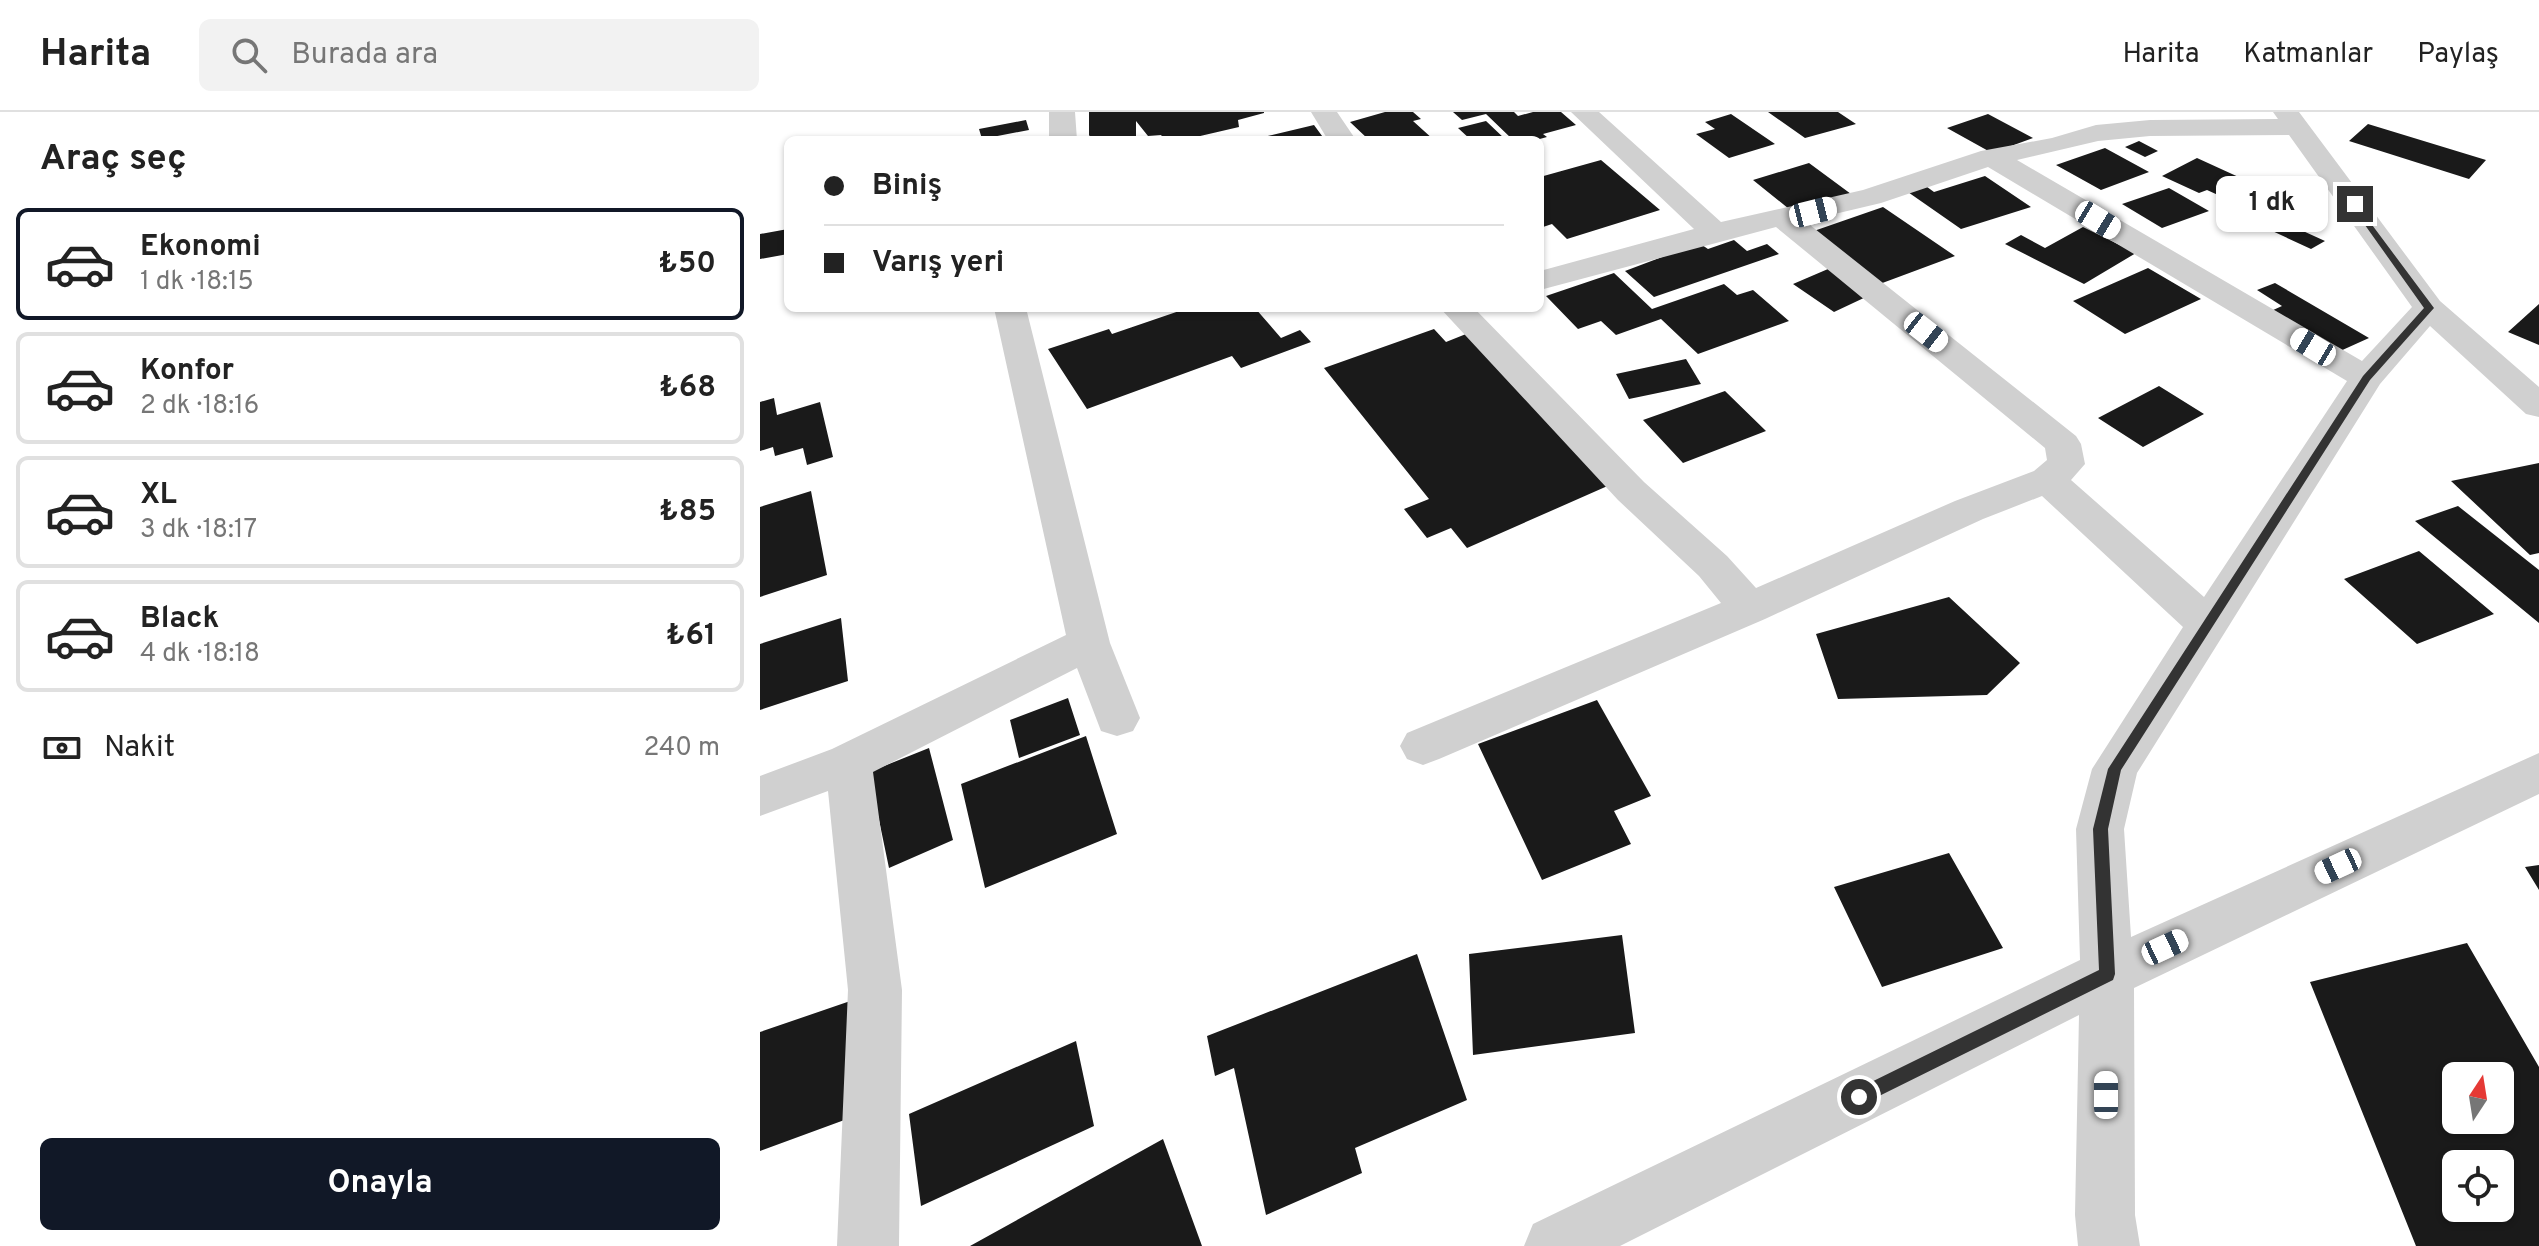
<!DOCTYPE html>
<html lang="tr">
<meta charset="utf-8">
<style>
body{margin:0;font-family:Overpass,sans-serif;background:#f2f2f2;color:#222;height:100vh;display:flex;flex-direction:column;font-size:30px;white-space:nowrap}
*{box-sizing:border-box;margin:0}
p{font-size:26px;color:#767676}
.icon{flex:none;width:44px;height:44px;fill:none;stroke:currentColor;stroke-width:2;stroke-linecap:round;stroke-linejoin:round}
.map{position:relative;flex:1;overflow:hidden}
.panel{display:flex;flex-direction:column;background:#fff;width:760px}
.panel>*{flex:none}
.hud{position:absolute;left:24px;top:24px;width:760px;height:176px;border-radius:12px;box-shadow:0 2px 6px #0004;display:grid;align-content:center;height:176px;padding:0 40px;background:#fff}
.needle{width:52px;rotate:12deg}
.fabs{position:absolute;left:1682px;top:950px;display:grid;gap:16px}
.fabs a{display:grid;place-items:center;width:72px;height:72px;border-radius:12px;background:#fff;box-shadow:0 2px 6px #0004;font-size:40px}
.end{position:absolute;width:36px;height:36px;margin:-18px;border:10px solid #333;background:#fff;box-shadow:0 0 0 4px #fff}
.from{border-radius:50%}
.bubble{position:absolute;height:56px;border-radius:12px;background:#fff;box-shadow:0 2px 6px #0004;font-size:26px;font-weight:700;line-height:56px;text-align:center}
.car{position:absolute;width:24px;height:48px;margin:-24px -12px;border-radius:10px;box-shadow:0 0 6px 2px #0007;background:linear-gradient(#fff 24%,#345 0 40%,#fff 0 76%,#345 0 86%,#fff 0)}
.hud b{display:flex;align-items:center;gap:28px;height:76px;font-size:30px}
.hud b+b{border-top:2px solid #e0e0e0}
.hud i{width:20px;height:20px;background:#222}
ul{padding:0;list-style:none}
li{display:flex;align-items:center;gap:24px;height:112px;margin:0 16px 12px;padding:0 24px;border:4px solid #e0e0e0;border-radius:12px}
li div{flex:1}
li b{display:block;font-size:30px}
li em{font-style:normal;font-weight:700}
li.current{border-color:#111827}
li>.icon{width:72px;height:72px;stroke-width:1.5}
h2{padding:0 40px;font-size:36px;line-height:96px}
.pay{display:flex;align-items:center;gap:20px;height:88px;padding:0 40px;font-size:30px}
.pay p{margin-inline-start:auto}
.button{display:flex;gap:16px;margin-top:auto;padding:16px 40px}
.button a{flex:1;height:92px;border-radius:12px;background:#111827;color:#fff;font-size:32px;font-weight:700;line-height:92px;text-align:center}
header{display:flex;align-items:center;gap:48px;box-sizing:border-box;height:112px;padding:0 40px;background:#fff;border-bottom:2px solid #e0e0e0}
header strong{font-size:38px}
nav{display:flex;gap:44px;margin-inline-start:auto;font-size:28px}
.search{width:560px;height:72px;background:#f2f2f2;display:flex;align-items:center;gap:20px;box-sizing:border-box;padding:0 28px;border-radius:12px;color:#767676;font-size:30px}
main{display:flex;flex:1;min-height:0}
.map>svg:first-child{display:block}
</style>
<header>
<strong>Harita</strong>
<div class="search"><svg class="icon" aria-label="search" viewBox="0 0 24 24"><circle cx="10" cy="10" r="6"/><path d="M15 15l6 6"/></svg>Burada ara</div>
<nav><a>Harita</a><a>Katmanlar</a><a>Paylaş</a></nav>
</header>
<main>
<section class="panel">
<h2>Araç seç</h2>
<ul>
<li class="current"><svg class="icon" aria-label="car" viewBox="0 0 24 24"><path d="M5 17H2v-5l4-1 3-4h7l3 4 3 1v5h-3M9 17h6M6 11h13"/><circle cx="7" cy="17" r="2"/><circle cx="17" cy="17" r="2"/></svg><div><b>Ekonomi</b><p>1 dk · 18:15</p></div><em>₺50</em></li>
<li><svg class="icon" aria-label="car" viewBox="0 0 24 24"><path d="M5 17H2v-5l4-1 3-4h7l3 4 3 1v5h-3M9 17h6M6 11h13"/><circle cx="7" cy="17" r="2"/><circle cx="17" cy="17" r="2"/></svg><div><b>Konfor</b><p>2 dk · 18:16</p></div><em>₺68</em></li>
<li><svg class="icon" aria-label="car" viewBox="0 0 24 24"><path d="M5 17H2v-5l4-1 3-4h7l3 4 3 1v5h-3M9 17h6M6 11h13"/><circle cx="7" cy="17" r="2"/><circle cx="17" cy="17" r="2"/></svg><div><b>XL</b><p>3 dk · 18:17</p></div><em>₺85</em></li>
<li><svg class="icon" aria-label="car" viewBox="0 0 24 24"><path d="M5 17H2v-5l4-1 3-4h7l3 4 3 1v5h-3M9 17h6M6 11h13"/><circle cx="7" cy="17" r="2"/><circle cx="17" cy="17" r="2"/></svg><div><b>Black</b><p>4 dk · 18:18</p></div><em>₺61</em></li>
</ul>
<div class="pay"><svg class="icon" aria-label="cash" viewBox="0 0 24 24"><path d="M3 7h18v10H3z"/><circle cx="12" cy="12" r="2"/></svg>Nakit<p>240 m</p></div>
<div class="button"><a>Onayla</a></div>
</section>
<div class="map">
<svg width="1779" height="1134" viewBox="0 0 1779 1134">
<rect width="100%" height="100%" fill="#fff"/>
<path fill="#1a1a1a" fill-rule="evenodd" d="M329 0H504V1L478 8 479 15 423 28H405L401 23 388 24 376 9V27L332 28 329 23Z
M625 0H653L661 7 653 9 674 28H609L590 10Z
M693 0H754L758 4 773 0H801L816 13 783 22 787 25 776 28H753L726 2 702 8Z
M1008 0H1078L1096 12 1045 26Z
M971 2 1015 32 969 46 936 22 955 17 945 10Z
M1228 2 1273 26 1232 41 1187 16Z
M266 8 269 18 222 27 219 17Z
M726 9 746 28H711L698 16Z
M1608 12 1726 48 1709 67 1589 29Z
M554 13 565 28H495V27Z
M1379 29 1398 39 1385 45 1365 35Z
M1345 36 1389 60 1341 78 1296 53Z
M1437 46 1507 78 1482 91 1565 129 1551 137 1469 99 1480 93 1447 78 1439 81 1402 64Z
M841 48 900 98 807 127 792 112 780 116V65Z
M1049 51 1091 82 1034 101 993 68Z
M1225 64 1271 95 1201 117 1145 78 1163 72 1174 80Z
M1409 76 1449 99 1402 116 1362 92Z
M1123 95 1195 144 1117 173 1048 121Z
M1323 115 1376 141 1324 172 1245 132 1261 123 1285 136Z
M28 117V142L0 147V122Z
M974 128 987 139 1007 132 1019 142 894 185 865 159 939 131 948 137Z
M1388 156 1441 187 1365 222 1313 189Z
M1068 157 1108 184 1074 200 1033 172Z
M854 161 892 197 964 172 977 183 993 178 1029 209 938 242 901 207 856 223 841 209 818 217 786 184Z
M1515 171 1609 226 1578 240 1511 199 1522 194 1497 178Z
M1779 192V233L1748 220Z
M428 196H495L521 226 540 218 551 230 481 256 472 244 327 297 288 237 349 217 352 222Z
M674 217 686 230 706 222 852 372 707 436 691 416 667 426 644 397 669 387 564 256Z
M926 247 941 272 869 287 856 262Z
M1399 274 1444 302 1383 335 1338 306Z
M965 279 1006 319 923 351 883 308Z
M14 286 17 303 60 290 73 345 47 353 43 336 15 344 13 335 0 339V290Z
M1779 351V441L1770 443 1691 369Z
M51 379 67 463 0 485V395Z
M1698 394 1779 458V511L1655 409Z
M1659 439 1734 502 1657 532 1584 467Z
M1189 485 1260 551 1227 583 1078 587 1056 522Z
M81 506 88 569 0 598V532Z
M308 586 320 623 259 646 250 608Z
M837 588 891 684 854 699 871 732 782 768 718 632Z
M326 624 357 722 225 776 201 672Z
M169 636 193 728 129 756 109 660Z
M1189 741 1243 836 1122 875 1074 775Z
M1779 753V778L1765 755Z
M862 823 875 921 713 943 709 842Z
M1707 831 1779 955V1134H1656L1550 870ZM1696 964H1740V1008H1696ZM1696 1052H1740V1096H1696Z
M657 842 707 988 595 1036 602 1061 506 1103 474 956 455 964 447 924Z
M99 886 98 1003 0 1039V920Z
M316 929 334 1014 161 1094 149 1002Z
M403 1027 442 1134H210Z"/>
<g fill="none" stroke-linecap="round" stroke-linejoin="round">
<path fill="#d0d0d0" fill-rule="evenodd" d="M289 0H315L317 28H289Z
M551 0H577L596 28H568Z
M811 0H839L961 110 1103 78 1221 39 1292 26 1336 13 1390 8 1518 7 1513 0H1539L1680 189 1779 275V305L1766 302 1670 214 1620 272 1377 661 1364 717 1371 825 1779 641V682L1374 876 1375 1103 1380 1134H1318L1315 1103 1319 903 860 1134H764L773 1112 1320 848 1316 717 1332 657 1423 515 1282 384 1223 407 1005 507 679 647 663 653 647 647 640 634 647 621 961 491 939 464 858 388 680 196H714L884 370 967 444 996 476 1195 389 1274 359 1287 348 1285 336 1016 115 780 178V159L934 117ZM1529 23 1652 195 1602 249 1257 48 1338 29 1390 24ZM1228 55 1587 269 1444 485 1311 368 1325 352 1321 332 1316 324 1045 109 1121 91Z
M234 196H266L350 531 380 606 373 619 357 624 341 619 317 556 113 660 142 878 139 1134H77L88 878 68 679 0 704V664L72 637 306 523Z"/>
</g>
<path fill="#333" d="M1595 90 1674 196 1610 268 1361 658 1348 717 1355 862 1353 868 1105 991 1099 993 1093 991 1091 985 1093 979 1339 858 1333 717 1348 657 1603 264 1664 196 1590 92Z"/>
</svg>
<div class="fabs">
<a><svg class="needle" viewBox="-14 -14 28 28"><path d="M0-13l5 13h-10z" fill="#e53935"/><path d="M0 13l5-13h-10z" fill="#767676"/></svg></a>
<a><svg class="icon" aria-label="locate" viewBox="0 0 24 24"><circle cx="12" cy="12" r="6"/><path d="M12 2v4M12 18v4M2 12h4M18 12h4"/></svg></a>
</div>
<i class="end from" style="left:1099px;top:985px"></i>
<i class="end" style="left:1595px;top:92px"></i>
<div class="bubble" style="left:1456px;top:64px;width:112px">1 dk</div>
<i class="car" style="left:1053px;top:100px;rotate:76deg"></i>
<i class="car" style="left:1338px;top:108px;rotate:121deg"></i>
<i class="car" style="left:1166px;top:220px;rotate:128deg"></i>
<i class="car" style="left:1553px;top:235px;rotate:301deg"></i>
<i class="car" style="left:1578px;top:754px;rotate:245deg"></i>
<i class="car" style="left:1405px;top:835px;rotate:65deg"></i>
<i class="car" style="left:1346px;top:983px;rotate:0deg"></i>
<div class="hud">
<b><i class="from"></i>Biniş</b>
<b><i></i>Varış yeri</b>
</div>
</div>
</main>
